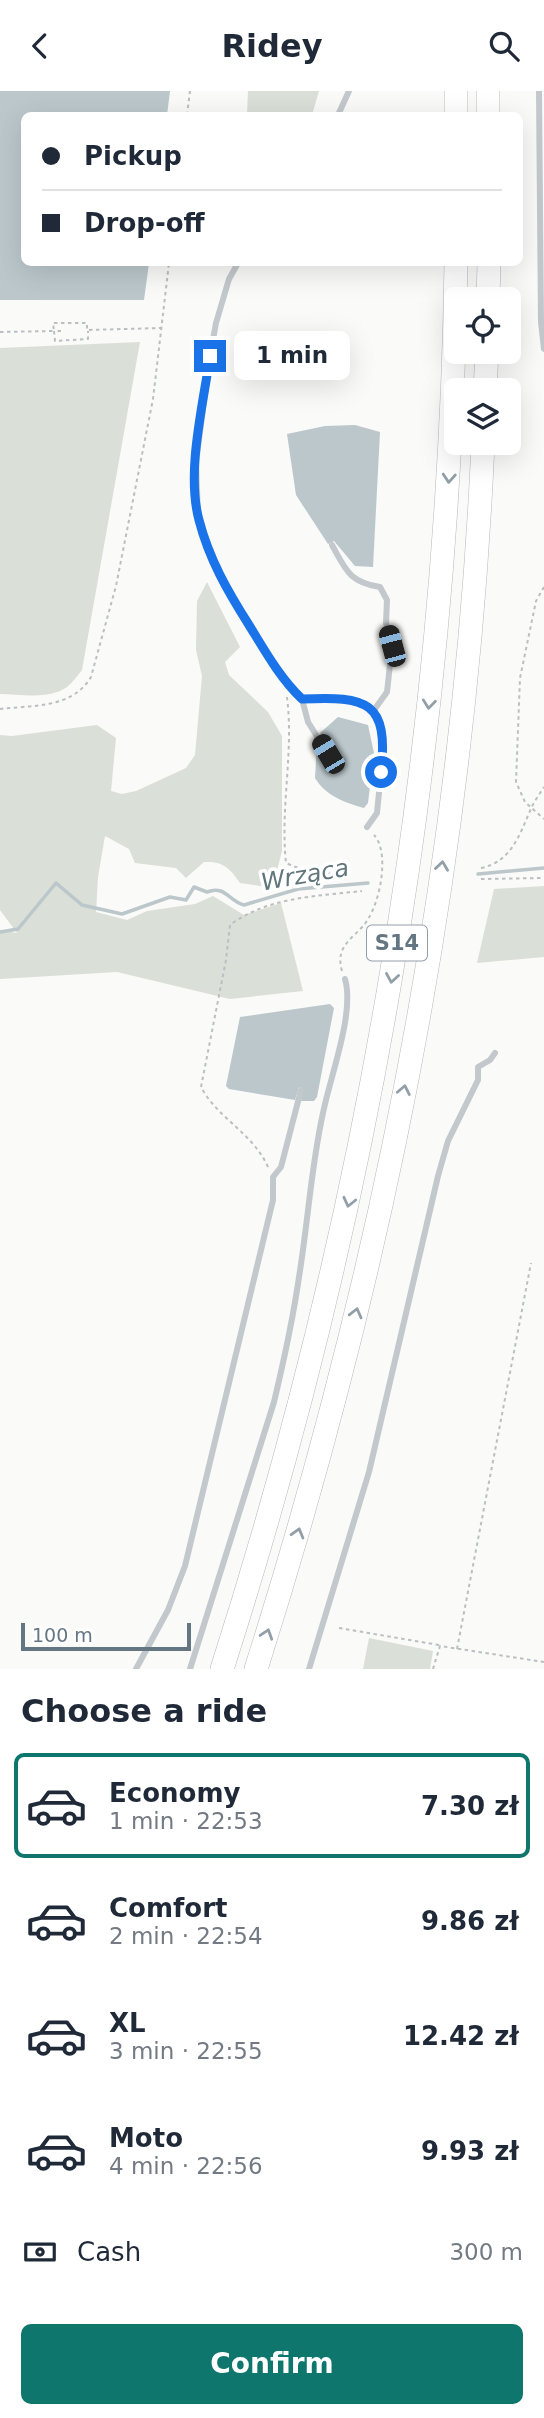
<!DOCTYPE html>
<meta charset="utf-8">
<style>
body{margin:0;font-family:"DejaVu Sans",sans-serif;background:#f6f6f7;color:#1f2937;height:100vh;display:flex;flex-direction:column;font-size:26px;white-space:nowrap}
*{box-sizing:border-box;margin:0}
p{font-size:23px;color:#747a83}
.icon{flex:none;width:38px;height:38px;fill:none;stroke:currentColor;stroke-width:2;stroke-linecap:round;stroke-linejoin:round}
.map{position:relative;height:1578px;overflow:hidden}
.panel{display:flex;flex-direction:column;background:#fff;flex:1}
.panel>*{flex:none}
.banner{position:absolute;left:21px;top:21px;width:502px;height:154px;border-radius:10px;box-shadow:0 7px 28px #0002;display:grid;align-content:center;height:154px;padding:0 21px;background:#fff}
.buttons{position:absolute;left:444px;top:196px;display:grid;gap:14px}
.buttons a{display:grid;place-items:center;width:77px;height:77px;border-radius:10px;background:#fff;box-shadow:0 7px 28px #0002;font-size:35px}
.scale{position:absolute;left:21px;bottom:18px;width:170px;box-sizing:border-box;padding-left:7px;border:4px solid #657683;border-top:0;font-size:19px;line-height:24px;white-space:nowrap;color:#657683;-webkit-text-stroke:5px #fff;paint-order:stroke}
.end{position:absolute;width:32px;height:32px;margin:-16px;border:9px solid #1a73e8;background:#fff;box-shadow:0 0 0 4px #fff}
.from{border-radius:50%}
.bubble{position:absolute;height:49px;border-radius:10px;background:#fff;box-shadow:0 7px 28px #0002;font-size:23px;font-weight:700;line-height:49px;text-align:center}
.car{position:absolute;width:21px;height:42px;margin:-21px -10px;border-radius:9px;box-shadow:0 0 5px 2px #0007;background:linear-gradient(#222 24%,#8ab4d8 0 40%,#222 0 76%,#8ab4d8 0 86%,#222 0)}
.banner b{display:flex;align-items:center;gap:24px;height:66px;font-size:26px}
.banner b+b{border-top:2px solid #e0e1e3}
.banner i{width:18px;height:18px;background:#1f2937}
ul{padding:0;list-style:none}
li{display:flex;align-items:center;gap:21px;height:105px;margin:0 14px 10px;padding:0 7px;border:4px solid transparent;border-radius:10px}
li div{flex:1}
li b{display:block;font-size:26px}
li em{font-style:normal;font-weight:700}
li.current{border-color:#0f766e}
li>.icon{width:63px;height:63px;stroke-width:1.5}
h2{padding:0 21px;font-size:32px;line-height:84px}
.pay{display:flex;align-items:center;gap:18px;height:77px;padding:0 21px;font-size:26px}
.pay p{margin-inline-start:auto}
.action{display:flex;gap:14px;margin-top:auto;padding:14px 21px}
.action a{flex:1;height:80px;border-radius:10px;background:#0f766e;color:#fff;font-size:28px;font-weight:700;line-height:80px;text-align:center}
header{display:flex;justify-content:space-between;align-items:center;height:91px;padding:0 21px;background:#fff;font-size:32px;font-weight:700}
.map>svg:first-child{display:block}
</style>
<header><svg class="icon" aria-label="back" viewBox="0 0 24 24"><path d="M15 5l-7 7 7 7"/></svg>Ridey<svg class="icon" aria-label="search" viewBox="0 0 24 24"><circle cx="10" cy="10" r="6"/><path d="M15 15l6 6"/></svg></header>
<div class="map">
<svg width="544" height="1578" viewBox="0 0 544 1578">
<rect width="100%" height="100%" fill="#fafaf8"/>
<path fill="#dadfd7" d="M248 0H319L312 24H247Z
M140 251 82 579C78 584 73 591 67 596 49 609 21 603 0 603V257Z
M207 491 240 556 225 571 229 584 268 621 282 645V760L275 787 261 795 240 792C230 777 223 770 204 771L186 787 176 777 135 772 129 758 105 745 98 786 96 821 127 829 147 820 195 813 213 805 244 824 281 812 303 900 230 908 117 881 0 888V839L17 842 0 819V644L12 645 97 634 116 647 111 700 122 703 136 700 186 677 195 664 202 585 196 559 197 510Z
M544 795V866L477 872 494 798Z
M369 1547 433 1560 430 1578H363Z"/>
<path fill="#bbc7cb" d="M0 0H170L167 24H24V172H149L144 209H0Z
M355 334 380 341 373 476 355 475 334 450 328 453 296 404 287 343 325 335Z
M338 626 368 634 374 662 368 712 364 717C345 712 325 704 315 687L317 652 327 668 333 664 320 642Z
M330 913 334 917 317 1006 314 1010H301L303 998 299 996 295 1009 229 998 226 995 240 926Z"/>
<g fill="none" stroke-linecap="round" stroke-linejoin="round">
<path stroke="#bbc7cb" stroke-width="3.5" d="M478 783 544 777
M0 841 18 838 56 792 82 814 122 823 170 806 186 809 194 796 207 801C226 794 228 810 244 814L298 798 368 792"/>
<g stroke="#b4b9bd" stroke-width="24">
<path id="highway" d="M456 0V24
M488 0V24
M488 208 489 172
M485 299 487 261
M222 1578C368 1123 449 650 456 172
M256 1578C382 1181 465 768 483 352"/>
</g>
<path stroke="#bbbfc2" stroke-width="2" stroke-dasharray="3.5 3.5" stroke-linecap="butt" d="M187 24 190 0
M61 240H54L55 250 88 248V240
M0 241 54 240 53 232H87V239L162 237
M544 496 536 510 520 587 516 691 525 711 544 728
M287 606C294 661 280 717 286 772 308 782 326 784 350 782
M0 618C32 614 72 618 91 586L116 495 153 308 169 172
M481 777C511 771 519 745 530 720 533 712 539 704 544 696
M481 788 544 787
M342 880C334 852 357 847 368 828 380 810 390 761 374 744
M268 1076C253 1042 218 1028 201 996L226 869 230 834C267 806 318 805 362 800
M339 1537 439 1554
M457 1558 531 1172
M433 1578 440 1555 544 1571"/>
<path stroke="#c3c8cc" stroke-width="6" d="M539 0 541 231 544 258
M338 24 349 0
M238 172 229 188 216 232 210 265 196 371 198 427 222 491 287 594 302 608 308 631 328 663
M332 454C346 479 349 491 380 496L387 509 386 532 392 555 387 601 374 619
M302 608 329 607 365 613 374 619 379 628 383 661 377 722 367 736
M136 1578 168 1519 185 1475 273 1109V1086L281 1076 301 999
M190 1578 274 1311C284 1269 293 1228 299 1186 308 1131 311 1076 323 1022 330 986 355 922 345 888
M309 1578 369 1381 438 1085 448 1050 478 989V976L490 969 495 962"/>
<use href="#highway" stroke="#fff" stroke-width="23"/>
</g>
<defs><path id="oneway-chevron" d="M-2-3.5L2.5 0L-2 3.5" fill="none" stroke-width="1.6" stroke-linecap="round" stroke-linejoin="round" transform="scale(1.75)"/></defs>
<g stroke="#939fa8">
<use href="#oneway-chevron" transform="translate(449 387) rotate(94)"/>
<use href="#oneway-chevron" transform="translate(429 613) rotate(96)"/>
<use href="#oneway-chevron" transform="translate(442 775) rotate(-82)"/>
<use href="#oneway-chevron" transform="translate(392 887) rotate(99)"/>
<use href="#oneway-chevron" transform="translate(404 999) rotate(-79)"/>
<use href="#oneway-chevron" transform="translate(349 1111) rotate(103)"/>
<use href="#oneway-chevron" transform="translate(356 1222) rotate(-76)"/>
<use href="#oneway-chevron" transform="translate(298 1442) rotate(-74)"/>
<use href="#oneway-chevron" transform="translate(267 1543) rotate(-72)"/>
</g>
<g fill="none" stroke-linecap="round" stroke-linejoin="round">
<path stroke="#1a73e8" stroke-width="9" d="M210 265C203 315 186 381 199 429 209 468 228 501 249 534 265 560 280 587 302 608 367 605 389 610 381 681"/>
</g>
<g text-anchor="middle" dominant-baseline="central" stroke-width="7" stroke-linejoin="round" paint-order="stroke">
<rect fill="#fff" stroke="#939fa8" stroke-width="2" x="367" y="834.5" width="60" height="35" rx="5"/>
<g font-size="21" font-weight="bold" fill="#657683">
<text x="397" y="852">S14</text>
</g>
<g font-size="24" font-style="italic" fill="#60757c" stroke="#fff">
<text transform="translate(305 784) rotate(-10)">Wrząca</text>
</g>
</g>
</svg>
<div class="buttons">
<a><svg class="icon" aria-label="locate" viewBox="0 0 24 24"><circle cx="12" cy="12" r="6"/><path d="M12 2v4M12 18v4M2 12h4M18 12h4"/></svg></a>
<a><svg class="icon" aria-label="layers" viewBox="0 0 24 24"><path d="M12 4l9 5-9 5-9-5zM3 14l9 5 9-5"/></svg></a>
</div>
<div class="scale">100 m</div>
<i class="end from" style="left:381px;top:681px"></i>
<i class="end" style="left:210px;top:265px"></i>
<div class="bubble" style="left:234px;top:240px;width:116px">1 min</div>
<i class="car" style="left:392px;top:555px;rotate:345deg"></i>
<i class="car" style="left:328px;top:663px;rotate:329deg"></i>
<div class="banner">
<b><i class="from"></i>Pickup</b>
<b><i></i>Drop-off</b>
</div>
</div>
<section class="panel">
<h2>Choose a ride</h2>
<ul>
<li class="current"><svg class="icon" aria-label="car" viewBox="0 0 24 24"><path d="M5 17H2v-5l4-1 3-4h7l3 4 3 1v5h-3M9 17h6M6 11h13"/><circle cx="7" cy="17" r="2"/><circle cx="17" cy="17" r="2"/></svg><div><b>Economy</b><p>1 min · 22:53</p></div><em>7.30 zł</em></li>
<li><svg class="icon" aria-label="car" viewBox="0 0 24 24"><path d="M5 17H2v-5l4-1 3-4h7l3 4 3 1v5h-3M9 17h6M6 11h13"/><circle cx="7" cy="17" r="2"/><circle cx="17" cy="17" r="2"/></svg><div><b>Comfort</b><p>2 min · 22:54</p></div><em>9.86 zł</em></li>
<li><svg class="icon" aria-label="car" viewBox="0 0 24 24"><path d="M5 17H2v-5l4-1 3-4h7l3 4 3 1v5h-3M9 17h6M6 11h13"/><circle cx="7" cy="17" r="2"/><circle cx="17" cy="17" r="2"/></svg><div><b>XL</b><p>3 min · 22:55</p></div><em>12.42 zł</em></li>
<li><svg class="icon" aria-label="car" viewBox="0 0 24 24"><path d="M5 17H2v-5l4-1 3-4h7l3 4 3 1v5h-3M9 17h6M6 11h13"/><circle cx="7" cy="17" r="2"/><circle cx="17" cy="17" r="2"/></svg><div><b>Moto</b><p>4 min · 22:56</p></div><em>9.93 zł</em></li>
</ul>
<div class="pay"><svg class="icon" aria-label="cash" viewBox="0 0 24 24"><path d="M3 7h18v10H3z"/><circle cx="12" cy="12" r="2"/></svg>Cash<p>300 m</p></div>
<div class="action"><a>Confirm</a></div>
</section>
